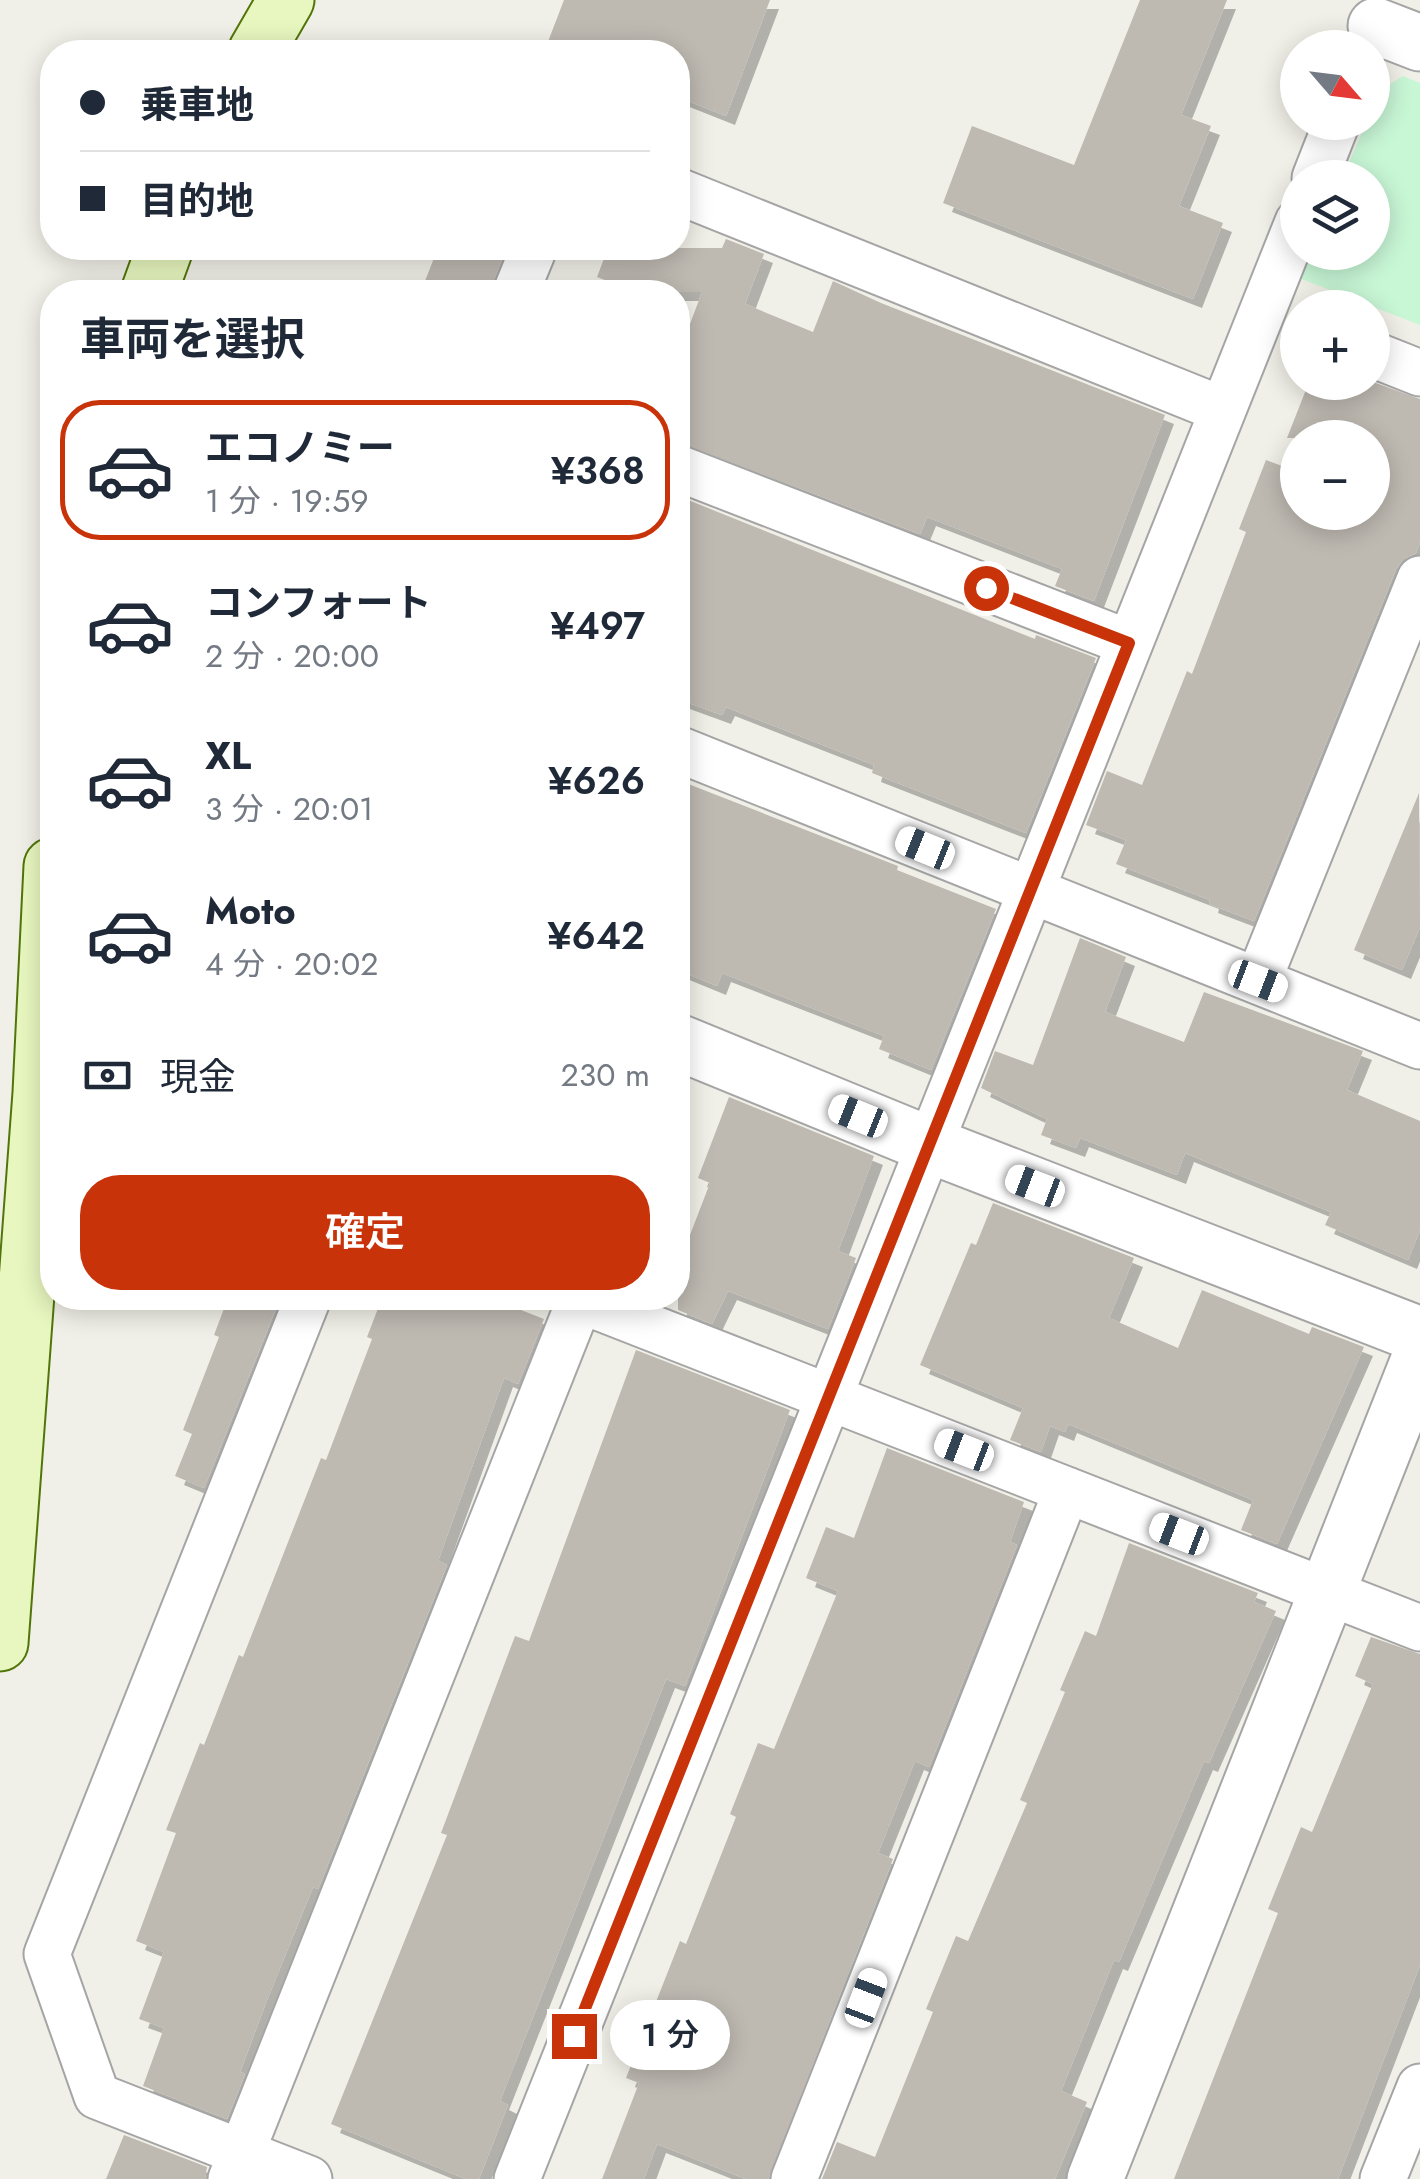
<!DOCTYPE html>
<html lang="ja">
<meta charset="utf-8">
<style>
body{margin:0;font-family:Jost,"Noto Sans JP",sans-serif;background:#f2f2f3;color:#1f2937;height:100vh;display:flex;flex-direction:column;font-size:38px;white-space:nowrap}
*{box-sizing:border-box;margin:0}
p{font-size:32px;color:#747a83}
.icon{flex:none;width:55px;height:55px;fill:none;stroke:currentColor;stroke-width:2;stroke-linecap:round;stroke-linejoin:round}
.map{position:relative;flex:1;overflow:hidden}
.side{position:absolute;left:40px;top:280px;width:650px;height:1030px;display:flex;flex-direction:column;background:#fff;border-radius:40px;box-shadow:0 5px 25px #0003}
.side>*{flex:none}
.top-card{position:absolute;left:40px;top:40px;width:650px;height:220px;border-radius:40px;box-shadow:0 5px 25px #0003;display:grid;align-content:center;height:220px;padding:0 40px;background:#fff}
.needle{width:65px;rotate:118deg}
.buttons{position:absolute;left:1280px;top:30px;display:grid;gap:20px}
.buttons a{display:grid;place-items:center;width:110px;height:110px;border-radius:50%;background:#fff;box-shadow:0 5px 25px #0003;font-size:50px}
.end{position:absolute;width:45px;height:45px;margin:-22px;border:12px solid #c83309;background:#fff;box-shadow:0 0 0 5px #fff}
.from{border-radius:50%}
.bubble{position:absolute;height:70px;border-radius:35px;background:#fff;box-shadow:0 5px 25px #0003;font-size:32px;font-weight:600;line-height:70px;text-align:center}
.car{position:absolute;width:30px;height:60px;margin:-30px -15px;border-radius:12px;box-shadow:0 0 8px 2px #0007;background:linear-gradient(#fff 24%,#345 0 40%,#fff 0 76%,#345 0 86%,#fff 0)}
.top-card b{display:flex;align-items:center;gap:35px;height:95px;font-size:38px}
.top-card b+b{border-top:2px solid #e0e1e3}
.top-card i{width:25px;height:25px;background:#1f2937}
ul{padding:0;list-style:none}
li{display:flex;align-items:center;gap:30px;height:140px;margin:0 20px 15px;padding:0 20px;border:5px solid transparent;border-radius:40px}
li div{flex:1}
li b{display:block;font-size:38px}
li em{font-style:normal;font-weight:600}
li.active{border-color:#c83309}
li>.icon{width:90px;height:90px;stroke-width:1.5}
h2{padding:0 40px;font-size:45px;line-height:120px}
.pay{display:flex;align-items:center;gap:25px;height:110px;padding:0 40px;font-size:38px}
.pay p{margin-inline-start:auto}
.action{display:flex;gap:20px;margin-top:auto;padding:20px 40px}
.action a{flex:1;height:115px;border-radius:40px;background:#c83309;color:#fff;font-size:40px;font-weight:600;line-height:115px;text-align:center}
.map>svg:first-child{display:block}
</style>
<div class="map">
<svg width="1420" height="2179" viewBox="0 0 1420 2179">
<defs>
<filter id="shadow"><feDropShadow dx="9" dy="9" stdDeviation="0" flood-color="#0004"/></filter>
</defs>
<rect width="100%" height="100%" fill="#f1f0e8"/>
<path fill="#c8f7d6" d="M1403 76 1420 83V325L1299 278 1310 253 1372 252V178L1343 177 1366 123 1372 122C1373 97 1382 88 1403 76Z"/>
<path fill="#beb9b1" filter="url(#shadow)" d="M564 0H770L726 116 678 97V52H544Z
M1140 0H1227L1181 115 1211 126 1179 206 1223 223 1193 299 943 203 972 126 1074 165Z
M726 239 764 254 745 304 813 332 833 281 881 303 1165 415 1094 601 1055 586 1062 569 927 517 920 534 678 442V356L702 292H636L597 277 608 248H722Z
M438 248H506L490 292H455L425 281Z
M1309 382H1373L1420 399V542L1416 553 1403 559 1396 569 1254 921 1209 904 1210 900 1116 864 1126 840 1086 825 1107 771 1142 785 1187 671 1192 674 1246 532 1239 529 1266 460 1298 472V512H1372V438H1287Z
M678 496 1035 639 1036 635 1096 658 1026 833 872 773 874 765 726 707 722 715 678 699Z
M678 780 898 866 897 870 996 909 931 1070 879 1049 884 1036 722 973 717 986 678 970Z
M1419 793 1420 927 1402 970 1354 950Z
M1080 938 1126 957 1105 1012 1184 1042 1204 992 1363 1051 1347 1090 1420 1121V1230L1408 1260 1325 1225 1331 1212 1185 1153 1177 1175 1080 1138 1076 1148 1041 1135 1047 1119 981 1088 995 1051 1033 1065Z
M729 1097 874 1156 838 1251 856 1258 828 1329 728 1291 712 1324 678 1310V1266L710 1183 698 1178Z
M993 1203 1134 1258 1109 1318 1178 1348 1202 1290 1309 1334 1312 1327 1364 1347 1277 1544 1241 1530 1253 1500 1068 1424 1065 1432 1050 1426 1041 1452 1010 1440 1023 1408 920 1365 971 1243 976 1245Z
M228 1298H280L204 1488 175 1476 192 1434 183 1430 219 1337 214 1335Z
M382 1298H490L544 1319 518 1384 504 1378 438 1561 447 1565 318 1889 313 1887 267 2000 240 2072 245 2074 227 2119 143 2086 164 2028 139 2019 164 1952 136 1941 176 1833 166 1830 200 1743 204 1745 239 1655 243 1657 321 1458 326 1460 372 1339 367 1337Z
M636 1350 790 1410 685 1686 666 1679 500 2101 508 2105 479 2179H466L331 2124 447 1835 441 1833 515 1636 529 1641Z
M887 1448 1024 1502 1010 1542 1017 1545 929 1767 915 1761 878 1853 893 1859 768 2179H746L657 2144 644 2179H602L639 2083 626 2078 680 1941 686 1944 736 1817 730 1814 758 1743 774 1749 838 1591 806 1578 826 1527 854 1538Z
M1129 1543 1258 1593 1254 1602 1276 1611 1209 1763 1204 1761 1119 1962 1114 1960 1061 2091 1087 2102 1055 2179H822L837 2142 875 2157 933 2012 926 2009 956 1936 968 1941 1027 1803 1020 1800 1065 1692 1060 1690 1085 1631 1096 1636Z
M1371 1637 1420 1654V1965L1338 2179H1174L1278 1913 1268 1909 1301 1827 1312 1832 1373 1684 1355 1676Z
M124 2135 207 2167 205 2179H106Z"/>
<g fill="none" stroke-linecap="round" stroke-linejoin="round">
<g stroke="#a5a5a5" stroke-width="49">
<path id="minor" d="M1315 178 1337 122
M678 191 1223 410
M516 292 534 248
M1372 354 1420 373
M678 468 1129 643
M678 749 1420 1046
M1258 981 1420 579
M308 1298 47 1954 97 2096 309 2179
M575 1298 1420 1628
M231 2179 580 1300
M517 2179 1298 222
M794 2179 1067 1490
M1383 2179 1420 2087"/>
</g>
<g stroke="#a5a5a5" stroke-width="59">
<path id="tertiary" d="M1376 26 1420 43
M678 1042 930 1145 1420 1335
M1095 2179 1420 1357"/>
</g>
<g stroke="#52750a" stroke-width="59">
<path id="secondary" d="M256 52 286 0
M149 292 165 248
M0 1643 41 1093 52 866"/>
</g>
<use href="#minor" stroke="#fff" stroke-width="45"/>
<use href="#tertiary" stroke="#fff" stroke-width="55"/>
<use href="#secondary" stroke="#e8f7bf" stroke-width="55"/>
</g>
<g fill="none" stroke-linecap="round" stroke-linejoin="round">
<path stroke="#c83309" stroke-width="12" d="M574 2036 1129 643 986 588"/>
</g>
</svg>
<div class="buttons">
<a><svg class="needle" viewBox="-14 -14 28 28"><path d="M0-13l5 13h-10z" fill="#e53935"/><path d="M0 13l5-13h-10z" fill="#747a83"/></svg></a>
<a><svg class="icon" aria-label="layers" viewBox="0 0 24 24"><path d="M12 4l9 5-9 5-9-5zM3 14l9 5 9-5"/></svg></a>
<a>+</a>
<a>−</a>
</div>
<i class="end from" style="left:986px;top:588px"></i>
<i class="end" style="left:574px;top:2036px"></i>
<div class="bubble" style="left:610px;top:2000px;width:120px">1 分</div>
<i class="car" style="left:925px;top:848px;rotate:292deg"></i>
<i class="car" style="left:1258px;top:981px;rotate:111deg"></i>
<i class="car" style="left:858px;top:1116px;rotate:292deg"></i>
<i class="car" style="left:1035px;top:1186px;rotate:291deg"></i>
<i class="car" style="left:964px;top:1450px;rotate:291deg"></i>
<i class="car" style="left:1179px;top:1534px;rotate:291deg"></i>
<i class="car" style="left:866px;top:1998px;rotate:21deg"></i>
<div class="top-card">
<b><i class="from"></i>乗車地</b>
<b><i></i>目的地</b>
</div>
<section class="side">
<h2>車両を選択</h2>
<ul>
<li class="active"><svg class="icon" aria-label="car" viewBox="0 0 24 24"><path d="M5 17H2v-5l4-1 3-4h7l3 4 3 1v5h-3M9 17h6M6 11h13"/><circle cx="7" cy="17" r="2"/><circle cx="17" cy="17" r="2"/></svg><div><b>エコノミー</b><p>1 分 · 19:59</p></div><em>¥368</em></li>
<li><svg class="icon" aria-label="car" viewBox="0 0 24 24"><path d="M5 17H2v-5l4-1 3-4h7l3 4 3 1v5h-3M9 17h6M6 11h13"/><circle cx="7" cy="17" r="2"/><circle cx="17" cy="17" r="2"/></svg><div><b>コンフォート</b><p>2 分 · 20:00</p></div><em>¥497</em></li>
<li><svg class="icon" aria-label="car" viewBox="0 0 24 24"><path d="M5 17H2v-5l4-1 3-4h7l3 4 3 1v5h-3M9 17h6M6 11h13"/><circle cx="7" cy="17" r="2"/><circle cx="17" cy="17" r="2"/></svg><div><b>XL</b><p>3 分 · 20:01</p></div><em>¥626</em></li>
<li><svg class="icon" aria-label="car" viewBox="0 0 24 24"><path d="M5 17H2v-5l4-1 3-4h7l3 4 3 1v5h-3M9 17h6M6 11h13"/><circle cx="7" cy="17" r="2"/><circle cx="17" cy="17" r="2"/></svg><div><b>Moto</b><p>4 分 · 20:02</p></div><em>¥642</em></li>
</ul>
<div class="pay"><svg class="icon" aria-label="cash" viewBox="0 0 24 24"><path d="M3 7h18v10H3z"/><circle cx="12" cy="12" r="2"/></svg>現金<p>230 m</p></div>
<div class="action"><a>確定</a></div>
</section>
</div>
